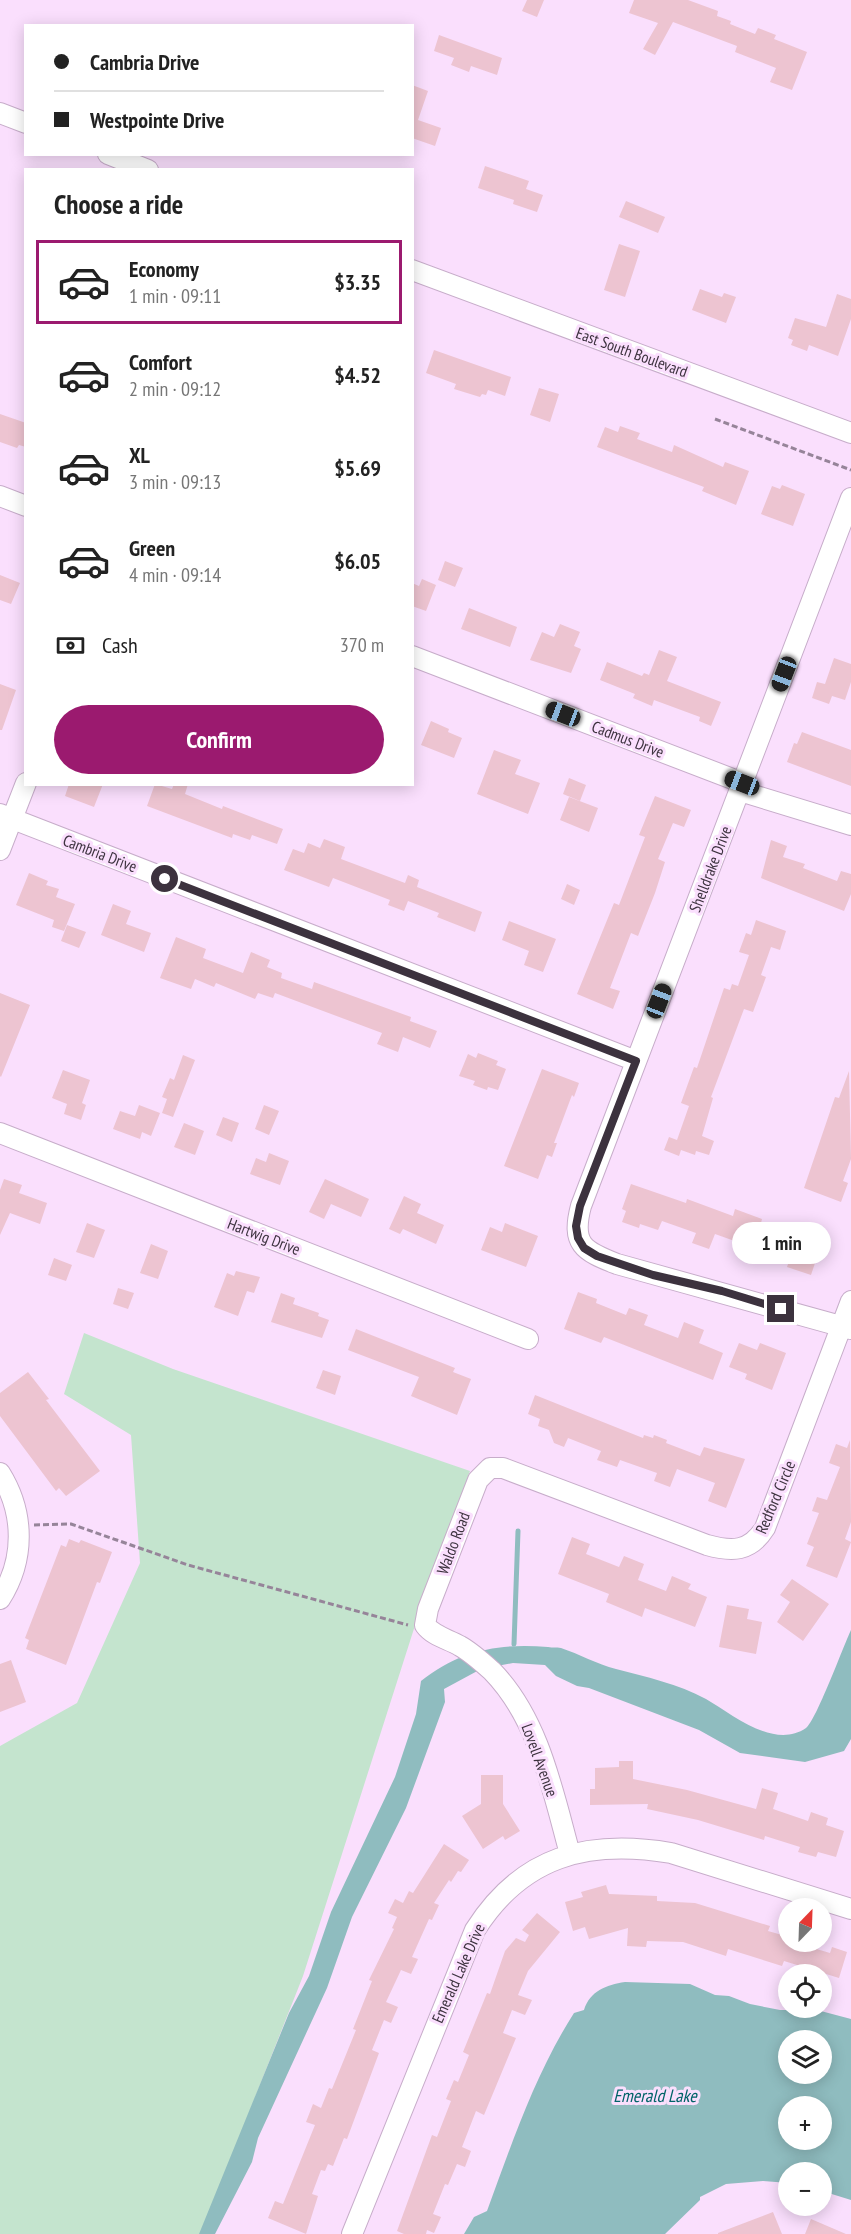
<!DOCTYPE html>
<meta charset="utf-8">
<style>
body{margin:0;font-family:"PT Sans Narrow",sans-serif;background:#f6f6f6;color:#222;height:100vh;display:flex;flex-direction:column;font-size:22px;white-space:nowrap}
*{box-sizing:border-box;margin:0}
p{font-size:20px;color:#767676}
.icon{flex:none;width:33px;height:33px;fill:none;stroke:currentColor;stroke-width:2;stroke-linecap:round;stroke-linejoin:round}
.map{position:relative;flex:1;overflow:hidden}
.panel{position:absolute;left:24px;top:168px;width:390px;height:618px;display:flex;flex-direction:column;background:#fff;border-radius:0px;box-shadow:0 3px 15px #0003}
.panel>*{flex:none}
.guide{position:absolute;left:24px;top:24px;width:390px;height:132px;border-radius:0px;box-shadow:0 3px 15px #0003;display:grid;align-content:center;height:132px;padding:0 30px;background:#fff}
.needle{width:39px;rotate:23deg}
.controls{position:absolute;left:778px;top:1898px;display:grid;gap:12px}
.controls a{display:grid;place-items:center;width:54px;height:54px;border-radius:50%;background:#fff;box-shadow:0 3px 15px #0003;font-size:30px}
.end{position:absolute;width:27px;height:27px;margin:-14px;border:8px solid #3c323e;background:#fff;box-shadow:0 0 0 3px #fff}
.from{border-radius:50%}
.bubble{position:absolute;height:42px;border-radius:21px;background:#fff;box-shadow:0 3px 15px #0003;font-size:20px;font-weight:800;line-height:42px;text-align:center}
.car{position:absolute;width:18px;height:36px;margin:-18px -9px;border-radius:8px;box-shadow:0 0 4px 2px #0007;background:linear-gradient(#222 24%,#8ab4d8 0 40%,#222 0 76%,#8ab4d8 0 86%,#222 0)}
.guide b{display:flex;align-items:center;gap:21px;height:57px;font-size:22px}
.guide b+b{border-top:2px solid #e0e0e0}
.guide i{width:15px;height:15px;background:#222}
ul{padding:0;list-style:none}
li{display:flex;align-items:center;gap:18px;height:84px;margin:0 12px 9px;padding:0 18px;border:3px solid transparent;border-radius:0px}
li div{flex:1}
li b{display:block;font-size:22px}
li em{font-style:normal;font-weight:800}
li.on{border-color:#9b1a6f}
li>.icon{width:54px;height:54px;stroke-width:1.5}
h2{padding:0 30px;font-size:27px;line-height:72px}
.pay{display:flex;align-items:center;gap:15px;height:66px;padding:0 30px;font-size:22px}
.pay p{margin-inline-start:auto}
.primary-button{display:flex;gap:12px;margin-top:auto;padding:12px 30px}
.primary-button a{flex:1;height:69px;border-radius:36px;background:#9b1a6f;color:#fff;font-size:24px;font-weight:800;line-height:69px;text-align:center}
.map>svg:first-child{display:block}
</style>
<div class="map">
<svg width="851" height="2234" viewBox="0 0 851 2234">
<rect width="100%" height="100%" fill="#fadffd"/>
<path fill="#c4e4ce" d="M84 1333 173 1369 470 1471 419 1613 303 1976 201 2234H0V1746L77 1703 140 1563 131 1435 64 1394Z"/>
<path fill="#8fbcbf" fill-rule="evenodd" d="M851 1630V1739L844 1751 805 1762 740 1753 699 1730 589 1688 577 1686 556 1676 545 1665 513 1663 481 1669 444 1689 445 1702 406 1808 352 1917 327 1988 258 2138 252 2162 215 2234H199L289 2013 309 1976 331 1912 395 1777 416 1714 421 1681C460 1650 499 1643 548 1647 553 1648 556 1647 561 1648 579 1654 597 1664 616 1669 647 1677 678 1684 706 1699 732 1714 774 1750 806 1728 816 1721 843 1647 851 1630Z
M625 1982 690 1984 715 1995 729 1996 750 2004 780 2010H817L851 2019V2200L822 2191V2172H789V2183L763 2181 726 2184 700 2197V2200L665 2234H464L474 2217 487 2211C512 2143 535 2074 574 2013L584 2010C590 1991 606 1985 625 1982ZM789 2040H822V2073H789ZM789 2106H822V2139H789Z"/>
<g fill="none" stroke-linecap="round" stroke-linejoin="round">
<path stroke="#8fbcbf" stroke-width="5" d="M514 1644 518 1531"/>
</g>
<path fill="#edc4d1" d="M527 0H544L537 17 522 11Z
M634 0H688L718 11 717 16 731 21 730 24 755 34 758 28 776 35 774 39 807 52 792 90 770 82 776 68 735 52 737 46 673 22 655 55 643 49 658 23 629 13Z
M439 35 502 58 497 75 471 66 469 72 451 65 454 58 434 51Z
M412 85 428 91 418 120 441 128 435 146 412 138Z
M485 166 529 181 526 189 543 195 537 212 513 204 514 200 478 188Z
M626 201 665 217 658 233 619 217Z
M619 244 640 251 625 297 604 290Z
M700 289 722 297 724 293 736 297 726 323 692 310Z
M837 294 851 299V319L838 356 809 345 807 351 791 345 793 340 788 338 795 318 826 327Z
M434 350 511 377 505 396 488 390 486 395 482 394 480 397 454 389 456 384 426 373Z
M539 388 559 394 550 422 530 415Z
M0 414 26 423V447L19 445 17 448 0 442Z
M620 426 640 433 637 439 672 452 674 445 723 467 725 462 749 471 736 505 702 491 704 487 597 447 605 427 618 432Z
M782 485 805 494 793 526 761 514 772 486 780 489Z
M445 561 463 568 455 587 438 580Z
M0 575 20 583 11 604 0 600Z
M422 579 436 585 426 611 412 606V583L419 586Z
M469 608 517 627 510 647 461 629Z
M560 624 580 632 574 646 581 649 571 673 530 660 542 632 554 637Z
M659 650 677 657 667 681 721 702 711 726 699 721 700 717 654 700 652 706 633 698 635 694 600 680 607 662 642 676 644 673 649 675Z
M834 658 851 664V682L845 700 832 696 829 704 812 698 817 682 825 684Z
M0 684 16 690 2 730H0Z
M431 721 449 729 448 732 462 738 454 758 421 745Z
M802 732 851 750V786L787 762 794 743 797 744Z
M494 750 521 760 515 774 540 783 528 814 477 794Z
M569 778 586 785 580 801 563 794Z
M69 784H103L94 807 65 796Z
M155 784 172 789 174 784H188L185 794 222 809 223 806 283 829 277 844 252 835 250 840 233 834 232 838 147 806Z
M655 796 691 810 684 827 673 823 658 859 665 862 655 893 638 936 631 933 610 988 620 991 613 1009 577 994 614 903 619 905 645 837 639 835Z
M569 797 598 808 589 832 560 820Z
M324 839 345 847 341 859 405 883 408 875 419 880 417 887 482 912 475 932 437 917 439 913 408 901 404 911 388 905 390 900 333 878 329 887 284 870 293 849 304 853 308 843 320 848Z
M771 840 787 846 783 857 805 864 803 868 837 881 841 871 851 874V894L844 911 761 878Z
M29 873 48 881 46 885 59 889 56 897 75 904 64 931 52 927 54 920 16 905Z
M567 884 580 890 574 905 561 899Z
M113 904 131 911 126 924 151 933 144 952 101 935Z
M756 920 786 931 780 950 771 947 761 975 766 977 753 1012 744 1009 711 1097 713 1098 702 1136 714 1141 709 1155 696 1151 695 1155 681 1150 679 1156 664 1150 669 1137 677 1140 689 1106 681 1103 694 1067 697 1068 724 988 730 990 732 984 738 986 749 955 739 952 746 933 751 935Z
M509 921 556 939 543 972 524 965 529 951 502 940Z
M67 925 86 932 79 948 61 941Z
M176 937 206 949 203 958 243 973 251 952 270 960 267 967 282 973 281 978 312 989 314 982 411 1017 410 1021 437 1031 430 1048 403 1037 398 1052 377 1044 382 1033 275 993 273 998 258 993 255 999 216 983 214 987 195 979 191 989 160 978Z
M0 993 30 1005 1 1077 0 1076Z
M478 1053 498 1061 496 1065 506 1069 498 1090 488 1087 487 1090 473 1085 475 1081 459 1076 468 1054 476 1058Z
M183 1055 195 1060 173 1117 162 1113 167 1099 162 1097 170 1078 174 1080Z
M542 1069 579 1083 574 1097 572 1095 554 1143H557L552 1157 547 1155 538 1179 504 1166Z
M63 1070 90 1080 82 1103 86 1105 81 1120 64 1114 67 1104 52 1098Z
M849 1071 851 1159 843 1181 848 1183 841 1202 804 1188 835 1097 839 1098Z
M139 1105 160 1113 151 1136 142 1132 140 1139 113 1129 120 1111 135 1116Z
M264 1105 279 1111 269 1135 255 1129Z
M223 1117 239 1123 232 1142 216 1135Z
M184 1123 204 1131 195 1155 174 1147Z
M269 1153 289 1161 280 1185 250 1174 256 1158 266 1162Z
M4 1179 22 1185 19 1193 47 1203 40 1224 10 1213 0 1235V1190Z
M325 1179 369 1199 361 1217 331 1204 324 1219 309 1212Z
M631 1184 686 1203 687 1199 733 1216 735 1209 762 1219 761 1223 810 1241 808 1247 819 1251 811 1275 787 1267 789 1261 761 1251 758 1259 740 1252 743 1244 715 1234 709 1249 692 1243 696 1233 662 1221 658 1230 640 1224 639 1228 622 1222 626 1211 622 1209Z
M404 1196 421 1204 417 1213 444 1225 436 1244 403 1229 400 1234 389 1229Z
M87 1223 105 1230 94 1258 76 1252Z
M505 1223 538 1236 526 1267 481 1250 490 1227 502 1232Z
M151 1244 168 1251 158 1279 140 1273Z
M54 1258 72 1265 66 1281 48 1275Z
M236 1271 260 1277 254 1293 247 1291 238 1316 214 1307 227 1273 234 1276Z
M118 1288 134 1293 128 1309 113 1304Z
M578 1292 597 1299 596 1303 626 1315 629 1308 648 1315 644 1325 678 1338 684 1322 704 1330 699 1343 723 1353 713 1380 604 1337 601 1343 564 1329Z
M281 1293 295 1298 293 1304 319 1313 318 1316 329 1320 322 1338 271 1322Z
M356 1329 455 1368 453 1372 471 1379 457 1415 411 1396 419 1377 348 1350Z
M739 1343 757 1350 760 1343 786 1353 772 1390 745 1379 747 1374 729 1367Z
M323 1370 341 1376 335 1395 316 1388Z
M28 1372 49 1399 46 1400 100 1471 66 1496 59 1488 56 1491 0 1416V1393Z
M535 1395 643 1438 644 1435 653 1438 654 1435 667 1440 666 1443 700 1456 704 1447 745 1459 726 1508 708 1501 715 1483 677 1469 670 1487 654 1481 657 1473 620 1460 617 1467 597 1460 601 1451 568 1438 564 1447 554 1443 549 1430 538 1426 540 1419 528 1414Z
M850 1440 851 1522 845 1539 851 1542 837 1578 806 1566 814 1547 807 1544 819 1513 812 1511 817 1497 827 1500 840 1467 829 1463 836 1444 847 1448Z
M572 1537 590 1544 586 1554 619 1567 624 1556 644 1564 638 1580 666 1591 672 1576 691 1584 688 1589 707 1597 695 1627 645 1608 642 1617 606 1602 609 1594 558 1574Z
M69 1539 79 1543 81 1540 112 1552 100 1583 97 1582 66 1665 26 1649 29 1640 25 1638 61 1545 66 1547Z
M792 1579 829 1604 803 1641 777 1622 790 1602 780 1595Z
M727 1605 749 1609 747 1619 762 1622 756 1654 719 1647Z
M11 1660 26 1702 0 1712V1664Z
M619 1761H633V1779L687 1790 756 1809 762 1788 778 1793 773 1809 808 1821 811 1812 828 1818 826 1825 844 1831 836 1857 818 1852 816 1857 798 1852 800 1847 765 1836 764 1840 698 1820 647 1809 648 1804 590 1805V1789H595V1768L619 1767Z
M481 1775H503V1804L520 1831 505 1840 503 1836 483 1849 462 1816 481 1804Z
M444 1844 469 1860 461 1872 458 1871 451 1882 449 1880 434 1903 439 1905 432 1920 429 1919 412 1957 418 1959 411 1974 401 1970 386 2002 398 2007 391 2023 384 2020 372 2050 379 2053 347 2139 344 2138 333 2166 328 2164 325 2171 321 2170 312 2194 318 2196 306 2234 268 2218 275 2201 283 2204 315 2125 306 2122 313 2104 321 2108 329 2088 332 2089 356 2030 353 2029 372 1981 369 1980 394 1929 392 1928 397 1917 388 1913 395 1899 403 1903 409 1891 413 1893Z
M606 1885 609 1894 657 1896V1901L695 1903 770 1926 768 1931 789 1937V1941L830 1953 832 1947 847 1952 839 1978 784 1961 782 1966 728 1949 726 1956 683 1942 647 1941 646 1947 627 1946 628 1928 589 1939 585 1927 573 1931 565 1902 583 1897 581 1892Z
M537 1913 560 1932 528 1971 518 1995 532 2000 525 2015 512 2010 503 2033 516 2038 484 2115 476 2111 462 2147 471 2151 465 2167 457 2164 448 2185 445 2184 433 2214 441 2217 434 2233 427 2230 426 2234H404L397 2231 432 2135 437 2137 451 2101 446 2099 454 2080 458 2082 469 2055 463 2052 487 1993 490 1994 505 1951 516 1938 525 1942 529 1935 522 1930Z
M773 2212 782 2234H718V2233Z
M811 2219 846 2234H805Z"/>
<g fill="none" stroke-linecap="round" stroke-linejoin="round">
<g stroke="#c7adca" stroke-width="22">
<path id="minor" d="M0 113 26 123
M108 154 148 170
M412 270 851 433
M0 496 26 506
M851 498 581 1206C571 1244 583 1251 617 1264L851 1329
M412 656 743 783
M740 791 851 825
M0 814 636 1061
M0 850 26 783
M0 1133 528 1339
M0 1473C25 1513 25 1560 0 1599
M570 1854C553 1792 539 1719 492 1671 482 1662 471 1652 460 1646 448 1639 433 1636 425 1625L428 1609 478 1480 490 1468H503L707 1545C732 1552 750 1552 765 1528L851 1301
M352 2234 475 1930C522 1856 587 1839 671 1853L851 1909"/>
</g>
<path stroke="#968499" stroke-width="3" stroke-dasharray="6 3" stroke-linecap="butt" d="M715 419 851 470
M34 1525 71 1524 188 1565 408 1625"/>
<use href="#minor" stroke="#fff" stroke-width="20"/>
</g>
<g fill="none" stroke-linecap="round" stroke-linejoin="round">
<path stroke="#3c323e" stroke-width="8" d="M165 879 636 1061 580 1206 576 1226 578 1238 584 1248 597 1256 653 1275 722 1291 781 1309"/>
</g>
<g text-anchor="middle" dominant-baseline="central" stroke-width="6" stroke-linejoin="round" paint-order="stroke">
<g font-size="16" fill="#3c323e" stroke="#fadffd">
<text transform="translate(632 352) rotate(20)">East South Boulevard</text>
<text transform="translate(628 739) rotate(21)">Cadmus Drive</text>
<text transform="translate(100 853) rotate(21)">Cambria Drive</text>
<text transform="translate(710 869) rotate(-69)">Shelldrake Drive</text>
<text transform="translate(264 1236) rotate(21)">Hartwig Drive</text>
<text transform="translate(775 1497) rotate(-67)">Redford Circle</text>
<text transform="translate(453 1543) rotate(-69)">Waldo Road</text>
<text transform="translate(540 1760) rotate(70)">Lovell Avenue</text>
<text transform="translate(458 1973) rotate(-66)">Emerald Lake Drive</text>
</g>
<g font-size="18" font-style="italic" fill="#006368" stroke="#fadffd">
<text x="655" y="2095">Emerald Lake</text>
</g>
</g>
</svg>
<div class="controls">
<a><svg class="needle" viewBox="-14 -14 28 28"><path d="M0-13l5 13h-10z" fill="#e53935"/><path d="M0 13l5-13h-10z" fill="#767676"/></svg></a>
<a><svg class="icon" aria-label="locate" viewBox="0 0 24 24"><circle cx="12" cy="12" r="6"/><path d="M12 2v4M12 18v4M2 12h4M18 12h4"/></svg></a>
<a><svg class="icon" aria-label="layers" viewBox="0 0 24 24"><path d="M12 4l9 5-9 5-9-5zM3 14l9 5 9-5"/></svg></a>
<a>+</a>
<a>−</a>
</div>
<i class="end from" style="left:165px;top:879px"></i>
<i class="end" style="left:781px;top:1309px"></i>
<div class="bubble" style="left:732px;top:1222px;width:99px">1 min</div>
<i class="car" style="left:784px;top:674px;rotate:201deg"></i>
<i class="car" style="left:563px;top:714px;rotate:291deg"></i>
<i class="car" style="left:742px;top:783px;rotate:291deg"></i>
<i class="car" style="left:659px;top:1001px;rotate:21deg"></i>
<div class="guide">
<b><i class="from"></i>Cambria Drive</b>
<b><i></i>Westpointe Drive</b>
</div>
<section class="panel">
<h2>Choose a ride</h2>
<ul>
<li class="on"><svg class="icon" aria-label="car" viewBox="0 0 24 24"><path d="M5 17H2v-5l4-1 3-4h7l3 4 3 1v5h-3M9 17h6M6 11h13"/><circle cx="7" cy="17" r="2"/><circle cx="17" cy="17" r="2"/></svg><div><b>Economy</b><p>1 min · 09:11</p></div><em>$3.35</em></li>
<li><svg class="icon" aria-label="car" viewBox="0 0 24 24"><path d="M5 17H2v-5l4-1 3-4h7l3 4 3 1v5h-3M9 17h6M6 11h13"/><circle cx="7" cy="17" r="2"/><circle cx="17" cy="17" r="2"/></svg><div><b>Comfort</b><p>2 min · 09:12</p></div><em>$4.52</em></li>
<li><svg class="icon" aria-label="car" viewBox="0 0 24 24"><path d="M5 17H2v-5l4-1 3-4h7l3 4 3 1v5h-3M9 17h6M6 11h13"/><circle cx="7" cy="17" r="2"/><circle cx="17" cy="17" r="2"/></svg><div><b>XL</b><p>3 min · 09:13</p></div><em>$5.69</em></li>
<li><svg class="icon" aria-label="car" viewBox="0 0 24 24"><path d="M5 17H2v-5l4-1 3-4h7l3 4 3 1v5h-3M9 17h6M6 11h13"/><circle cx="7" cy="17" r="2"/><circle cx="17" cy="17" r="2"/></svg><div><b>Green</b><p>4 min · 09:14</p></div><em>$6.05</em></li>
</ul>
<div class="pay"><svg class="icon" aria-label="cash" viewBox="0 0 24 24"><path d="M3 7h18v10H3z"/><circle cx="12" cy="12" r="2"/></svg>Cash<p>370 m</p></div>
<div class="primary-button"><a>Confirm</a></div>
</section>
</div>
